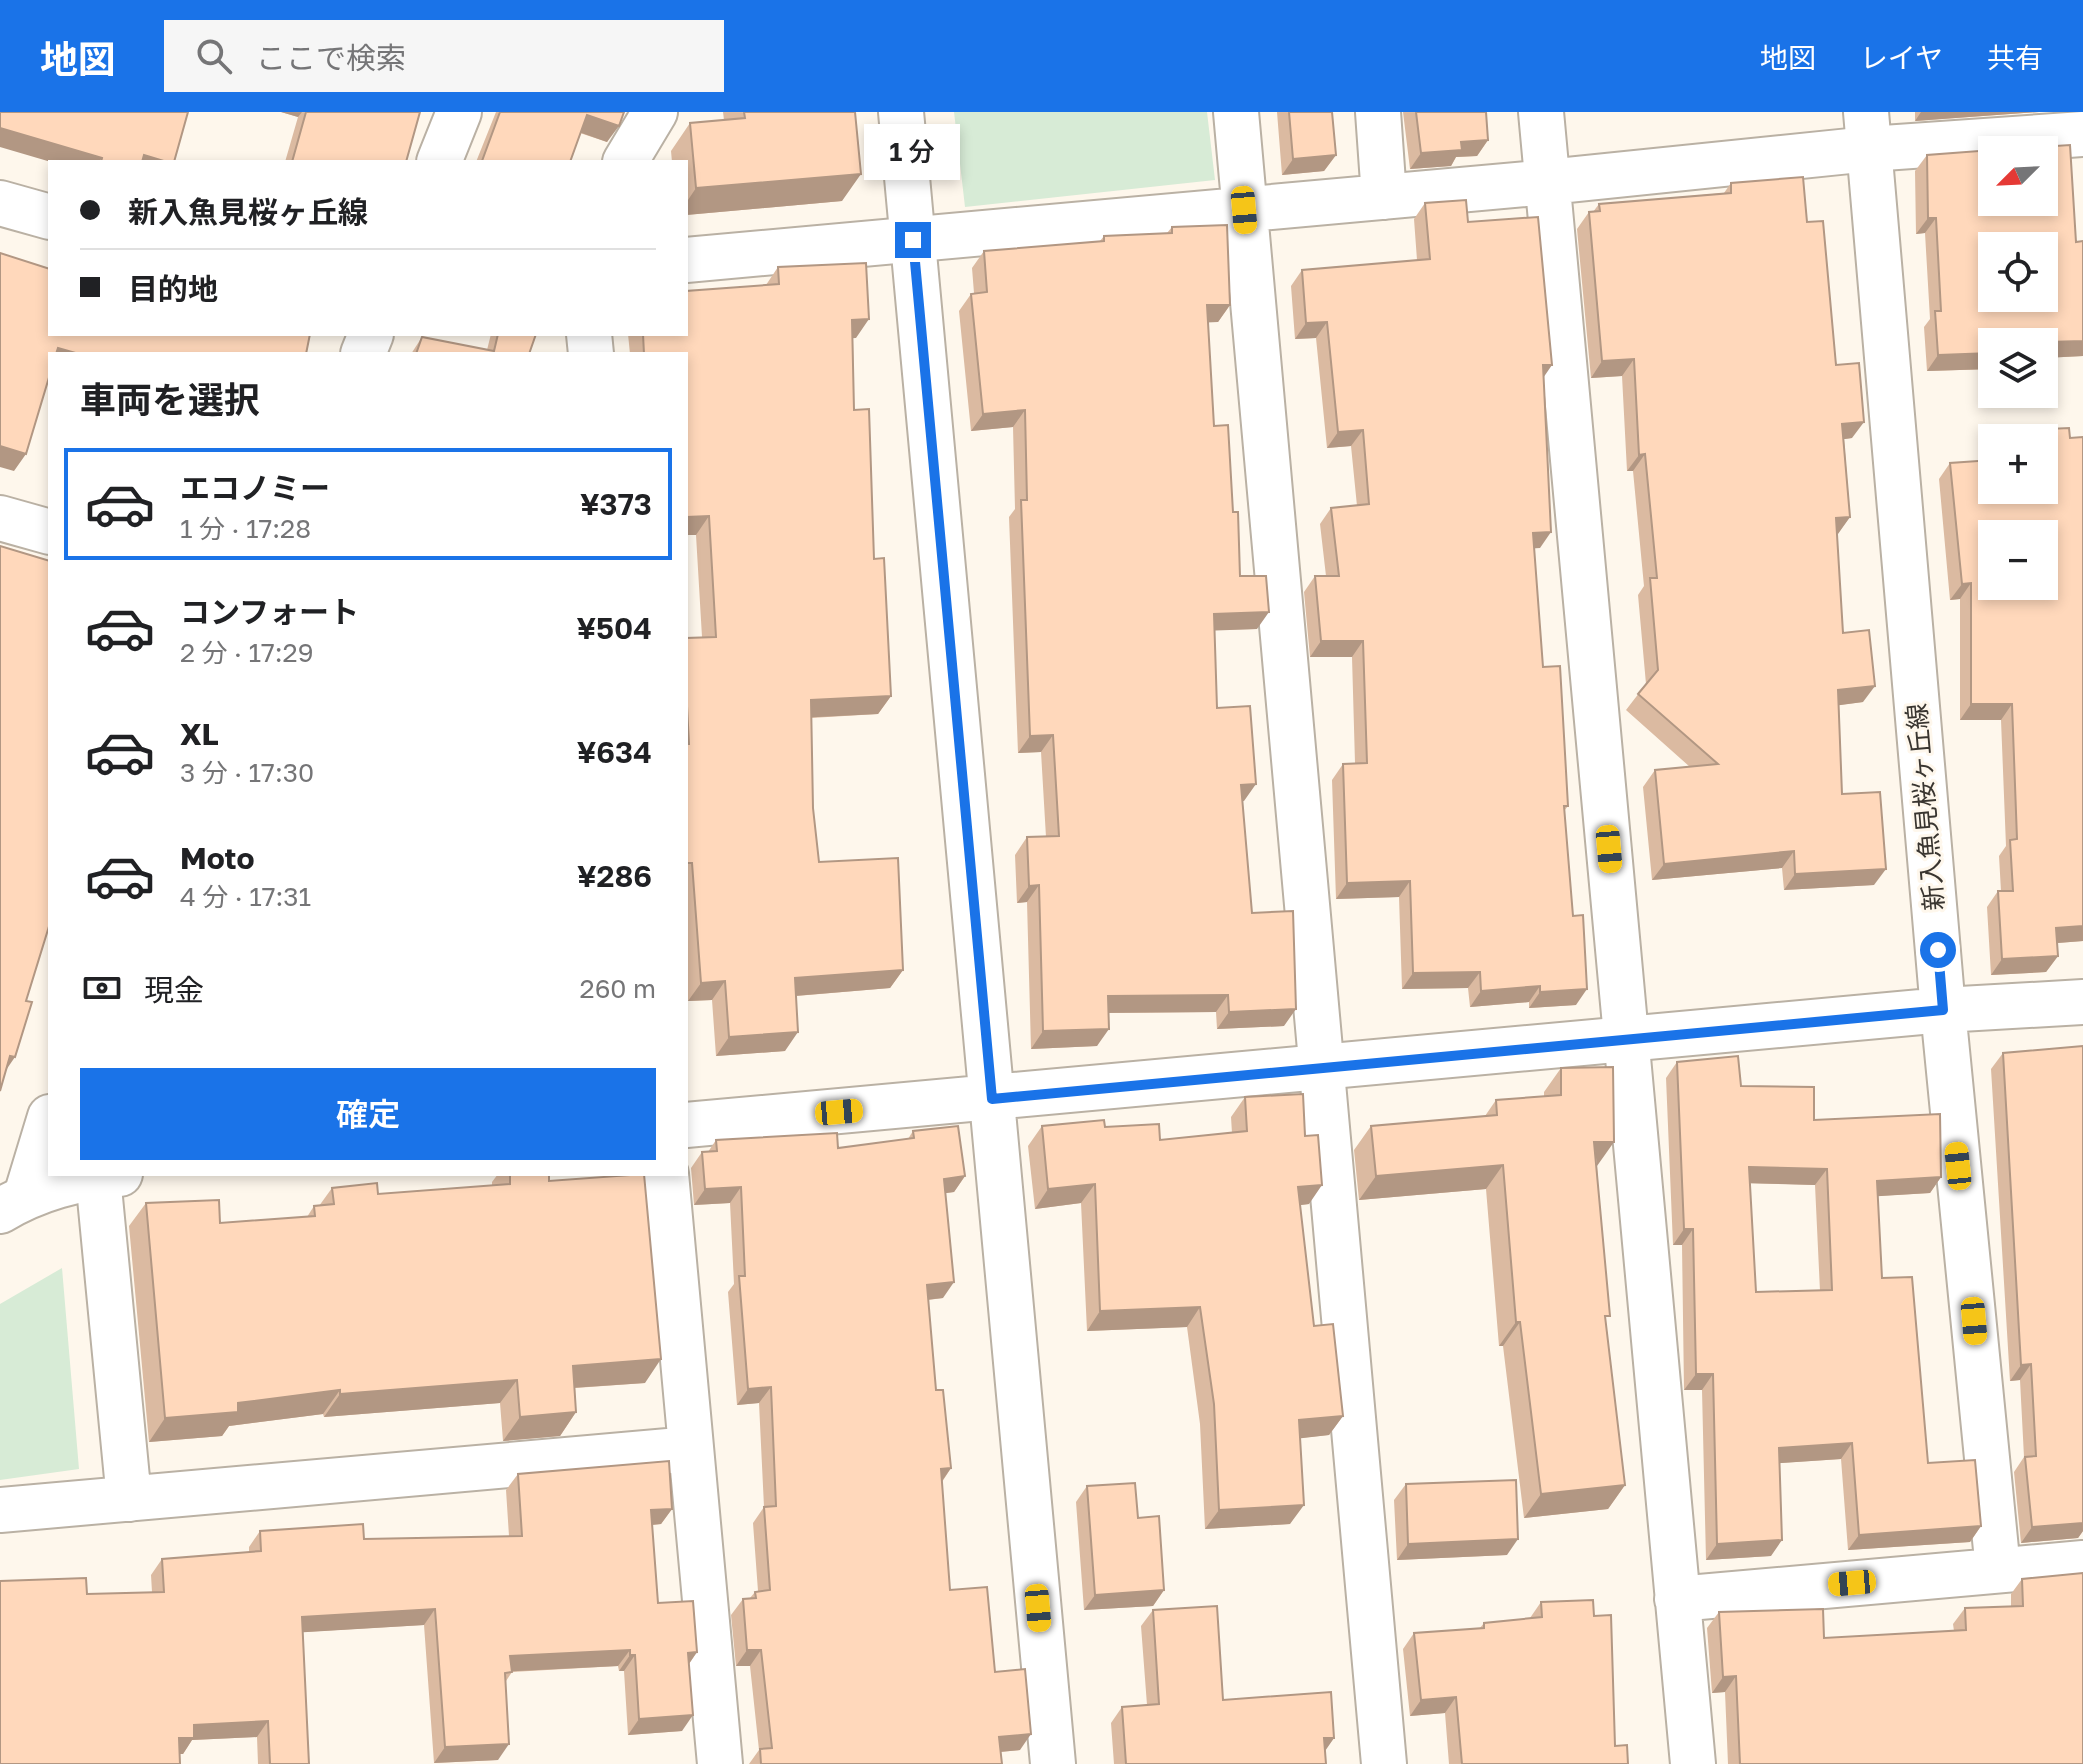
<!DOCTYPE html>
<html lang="ja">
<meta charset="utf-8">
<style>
body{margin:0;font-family:"Golos Text","Noto Sans JP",sans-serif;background:#f6f6f6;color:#202124;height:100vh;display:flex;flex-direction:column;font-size:30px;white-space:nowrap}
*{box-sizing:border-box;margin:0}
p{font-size:26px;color:#757577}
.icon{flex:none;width:44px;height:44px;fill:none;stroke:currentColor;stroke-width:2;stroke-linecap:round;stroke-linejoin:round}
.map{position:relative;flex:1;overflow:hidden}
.drawer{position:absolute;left:48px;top:240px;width:640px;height:824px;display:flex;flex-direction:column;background:#fff;border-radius:0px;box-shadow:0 4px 12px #0003}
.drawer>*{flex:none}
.guide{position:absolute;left:48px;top:48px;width:640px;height:176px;border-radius:0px;box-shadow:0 4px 12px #0003;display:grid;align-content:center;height:176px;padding:0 32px;background:#fff}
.needle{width:52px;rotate:246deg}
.controls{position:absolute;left:1978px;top:24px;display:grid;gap:16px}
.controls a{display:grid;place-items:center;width:80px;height:80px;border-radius:0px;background:#fff;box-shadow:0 4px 12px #0003;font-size:40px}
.end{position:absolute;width:36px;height:36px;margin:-18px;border:10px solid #1a73e8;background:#fff;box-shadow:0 0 0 4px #fff}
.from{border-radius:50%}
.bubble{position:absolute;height:56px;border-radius:0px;background:#fff;box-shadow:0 4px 12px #0003;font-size:26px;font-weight:600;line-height:56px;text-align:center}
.car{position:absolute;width:24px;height:48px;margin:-24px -12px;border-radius:10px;box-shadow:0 0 6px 2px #0007;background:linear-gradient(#f5c518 24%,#345 0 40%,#f5c518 0 76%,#345 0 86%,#f5c518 0)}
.guide b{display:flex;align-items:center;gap:28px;height:76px;font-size:30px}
.guide b+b{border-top:2px solid #e0e0e0}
.guide i{width:20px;height:20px;background:#202124}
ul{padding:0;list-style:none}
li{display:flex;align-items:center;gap:24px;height:112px;margin:0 16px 12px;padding:0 16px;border:4px solid transparent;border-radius:0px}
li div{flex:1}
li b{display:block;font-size:30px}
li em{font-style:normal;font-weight:600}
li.active{border-color:#1a73e8}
li>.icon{width:72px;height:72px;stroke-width:1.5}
h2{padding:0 32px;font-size:36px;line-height:96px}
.pay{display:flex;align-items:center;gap:20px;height:88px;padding:0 32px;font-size:30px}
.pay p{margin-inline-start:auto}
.button{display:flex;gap:16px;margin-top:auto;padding:16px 32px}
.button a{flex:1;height:92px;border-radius:0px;background:#1a73e8;color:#fff;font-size:32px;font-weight:600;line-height:92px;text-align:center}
header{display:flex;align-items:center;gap:48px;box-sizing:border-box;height:112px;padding:0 40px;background:#1a73e8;color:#fff}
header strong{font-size:38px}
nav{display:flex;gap:44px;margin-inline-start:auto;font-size:28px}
.search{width:560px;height:72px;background:#f6f6f6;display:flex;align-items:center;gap:20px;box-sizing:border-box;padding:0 28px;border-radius:0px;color:#757577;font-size:30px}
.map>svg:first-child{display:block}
</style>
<header>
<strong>地図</strong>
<div class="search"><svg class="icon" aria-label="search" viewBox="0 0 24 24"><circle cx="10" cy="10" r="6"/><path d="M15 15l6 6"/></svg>ここで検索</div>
<nav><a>地図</a><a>レイヤ</a><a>共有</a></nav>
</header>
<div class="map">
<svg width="2083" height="1652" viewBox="0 0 2083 1652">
<rect width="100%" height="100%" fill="#fef7ec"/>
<path fill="#d7ebd6" d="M954 0H1207L1215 68 965 95Z
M62 1156 79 1357 0 1368V1192Z"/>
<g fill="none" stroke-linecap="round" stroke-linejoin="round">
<g stroke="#bab1a4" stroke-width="48">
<path id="street" d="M1236 0 1384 1652
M1378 0 1384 85
M1541 0 1693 1652
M439 50 459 0
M625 50 655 0
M0 91 50 105
M686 148 1548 70 1869 37 2083 22
M589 222 591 242
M363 242 371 222
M0 406 50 420
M666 1062 720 1652
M98 1065 129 1387
M26 1084 50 1005
M0 1398 691 1337
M1998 1458 1943 898 2083 890
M1677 1487 2083 1451"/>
</g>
<g stroke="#bab1a4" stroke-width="48">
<path id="secondary" d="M901 0 1053 1652
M686 1013 1943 898 1866 0
M0 1099C39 1076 76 1067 120 1062"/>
</g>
<use href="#street" stroke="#fff" stroke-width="44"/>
<use href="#secondary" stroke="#fff" stroke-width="44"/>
</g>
<path fill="#dbbaa1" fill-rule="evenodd" d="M281 0H420L406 50H285L298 5Z
M496 0H624L607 30 580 21 570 50H476Z
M723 0H855L842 89 686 103V50H672L671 39 690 11 724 8Z
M1277 0H1332L1336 43 1324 59 1282 63Z
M1403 0H1486L1488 28 1477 44 1456 45 1451 54 1410 57Z
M1915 0H2039L1915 9Z
M2070 33 2076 130 2083 129V244L2044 246V230H1992V257L1927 259 1924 215 1930 207 1925 121 1916 122 1915 59 1927 43 1992 38V90H2044V38H1996ZM1992 134H2044V186H1992Z
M1731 71 1807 110 1852 326 1844 327 1850 405 1837 422 1843 521 1863 590 1839 593 1842 682 1874 773 1784 778 1782 756 1652 768 1643 675 1655 658 1690 655 1626 598 1646 572 1638 483 1644 474 1633 359H1627L1622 264 1591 266 1577 117 1589 100H1593L1599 92 1724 81Z
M1425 91 1468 110 1544 264 1540 436H1534L1543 555 1568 694 1564 699 1576 893 1529 896V890L1470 895 1468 876 1402 877 1399 785 1336 787 1332 668 1343 652 1355 651 1352 545H1310L1304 480 1315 464H1326L1320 412 1331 396 1357 394 1351 334 1327 336 1316 226 1295 227 1291 174 1302 158 1417 148 1414 107Z
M1172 115 1230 193 1218 210H1208L1214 314 1233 400 1240 464 1257 517 1214 518 1217 596 1244 689H1242L1252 801 1284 914 1217 917 1216 900 1108 901 1097 934 1031 937 1027 790 1017 791 1015 743 1027 725H1046L1041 640 1018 641 1009 405 1015 397 1013 315 971 319 959 199 971 182 974 181 972 156 984 139 1100 129 1104 124 1167 121Z
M778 155 856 226H853L854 298 891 584 878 602 811 606 813 696 819 750 903 858 890 876 796 884 785 939 716 944 712 888 688 889 686 867V526L702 525 696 423H686V242H630L628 222H686L766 173Z
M491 222H536L529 242H411L422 225 487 238Z
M2069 316 2070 326 2083 325V829L2057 831 2058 844 2046 860 1991 863 1987 795 1998 779H2001L1999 744 2006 734 2001 608H1960V487L1950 488 1939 367 1950 351 1992 348V378H2044V326H2022L2028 318ZM1992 422H2044V474H1992Z
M2083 934V1419L2078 1426 2021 1431 2014 1360 2024 1345 2020 1268 2010 1269 1991 957 2003 941Z
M1677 950 1741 974 1941 1065 1930 1081 1877 1084 1882 1166 1928 1351 1981 1414 1970 1430 1848 1438 1841 1347 1780 1351 1771 1444 1706 1448 1702 1278H1684L1682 1133H1673L1666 966ZM1750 1071 1815 1073 1820 1179 1756 1180Z
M1561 956 1597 1054 1606 1210 1625 1373 1608 1397 1524 1406 1503 1234H1499L1486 1077 1359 1088 1354 1038 1371 1014 1485 1004 1496 988 1544 984V980Z
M1245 985 1309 1092 1300 1093 1314 1214 1343 1304 1329 1323 1300 1326 1290 1412 1205 1417 1200 1312 1187 1215 1087 1219 1081 1091 1035 1097 1028 1034 1042 1014 1105 1015 1160 1028 1232 1021 1231 1005Z
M913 1019 965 1064 954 1080 945 1081 943 1186 928 1188 936 1278 951 1356 942 1370 950 1478 995 1560 1020 1638 1000 1640 1002 1652H749L759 1638 750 1554H736L731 1503 743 1487 750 1486 755 1480 758 1479 753 1411 764 1395 759 1291 737 1293 728 1180 734 1172 730 1091 694 1093 691 1056 702 1040H708L716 1028 838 1036 908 1027Z
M498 1062H549V1069L645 1271 575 1276 576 1300 560 1324 503 1329 500 1291 324 1305 323 1302 229 1314 222 1324 149 1330 129 1114 146 1091 220 1111 307 1105 314 1094H319L332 1076 378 1082 492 1074V1070Z
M518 1362 672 1397 661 1412 652 1413 658 1491 697 1540 689 1552 682 1619 628 1623 624 1559H619L618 1554 512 1560 506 1569 498 1648 434 1651 424 1513 303 1520 309 1652H258L257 1625 192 1628 183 1642H180L87 1482 152 1480 151 1463 162 1447 249 1440V1435L260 1419 364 1427 509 1424 506 1378Z
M1406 1372 1507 1443 1397 1448 1394 1388Z
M1087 1374 1138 1406 1164 1478 1153 1494 1084 1498 1076 1390Z
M2022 1467 2083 1652H1728L1725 1580 1712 1581 1707 1516 1719 1500 1824 1526 1954 1519 1953 1512 1965 1496 2011 1494V1482Z
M1541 1490 1594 1504 1615 1634 1628 1652H1449L1445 1601 1410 1604 1403 1537 1414 1521 1480 1516 1484 1511 1530 1506Z
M1153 1498 1223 1588 1334 1626 1325 1638 1326 1652H1114L1111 1611 1122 1595 1147 1593 1141 1514Z"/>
<path fill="#b29783" d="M281 0H302L298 5Z
M1921 0H2039L1915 9Z
M587 3 619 14 607 30 576 19Z
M0 16 102 46 99 50H51L0 35Z
M1488 28 1477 44 1456 45 1451 54 1410 57 1421 41 1461 30Z
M144 43 167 50H140Z
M1336 43 1324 59 1282 63 1293 47Z
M861 62 842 89 686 103V91L696 76Z
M1928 106H1936L1925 121 1916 122Z
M1207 193H1230L1218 210 1195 211Z
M869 207 856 226 839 227 852 208Z
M1327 210 1316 226 1295 227 1306 211Z
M2083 229V244L2044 246V236L2048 230Z
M58 236 79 242H53Z
M1992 241V257L1927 259 1938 243Z
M1634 247 1622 264 1591 266 1602 249Z
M1543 253H1552L1541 269Z
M1025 298 1013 315 971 319 983 302Z
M1864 310 1852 326 1831 329 1842 312Z
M1363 318 1351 334 1327 336 1338 320Z
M0 334 26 342 14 359 0 355Z
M1645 342 1633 359H1627L1639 343Z
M709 404 696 423H686V405Z
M1850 405 1838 422 1825 423 1836 406Z
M1551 420 1540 436 1522 437 1533 421Z
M1971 471 1960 487 1950 488 1962 472Z
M1269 500 1257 517 1202 519 1214 502Z
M1321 529H1363L1352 545H1310Z
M1875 574 1863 590 1826 595 1838 578Z
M891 584 878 602 798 606 811 588Z
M1971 592H2012L2001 608H1960Z
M1053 623 1041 640 1018 641 1030 624Z
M1256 672 1244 689 1229 690 1241 673Z
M1794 739 1782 756 1652 768 1664 752Z
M1886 757 1874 773 1784 778 1795 762Z
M1410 769 1399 785 1336 787 1347 771Z
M1039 773 1027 790 1017 791 1029 774Z
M2083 814V829L2045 832 2056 816Z
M2058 844 2046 860 1991 863 2002 847Z
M903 858 890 876 782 885 795 866Z
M1480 860 1468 876 1402 877 1413 861Z
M725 869 712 888 688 889 701 871Z
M1540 874 1529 890 1470 895 1481 879Z
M1587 877 1576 893 1529 896 1540 880Z
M1228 883 1216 900 1096 901 1108 884Z
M1296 897 1284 914 1217 917 1229 900Z
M1109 917 1097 934 1031 937 1043 919Z
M798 920 785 939 716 944 729 925Z
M10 944 15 945 4 961Z
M1594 1030H1614L1597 1054Z
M1503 1053 1486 1077 1359 1088 1376 1064Z
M1749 1055 1827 1057 1815 1073 1738 1071Z
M965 1064 954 1080 932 1083 944 1067Z
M1941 1065 1930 1081 1865 1085 1877 1069Z
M1095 1072 1081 1091 1035 1097 1048 1077Z
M1322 1073 1309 1092 1285 1095 1298 1075Z
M741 1075 730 1091 694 1093 705 1077Z
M1684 1117H1693L1682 1133H1673Z
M954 1170 943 1186 916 1189 927 1173Z
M1200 1195 1187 1215 1087 1219 1100 1199Z
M1516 1210H1520L1503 1234H1499Z
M661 1247 645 1271 556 1277 573 1254Z
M2031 1252 2020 1268 2010 1269 2021 1253Z
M1696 1262H1713L1702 1278H1684Z
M517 1268 500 1291 324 1305 340 1282Z
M771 1275 759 1291 737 1293 748 1277Z
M340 1278 323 1302 229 1314 222 1324 149 1330 165 1306 238 1291Z
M576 1300 560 1324 503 1329 520 1305Z
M1343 1304 1329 1323 1286 1328 1299 1308Z
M1852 1331 1841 1347 1768 1352 1779 1336Z
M951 1356 940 1372 941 1357Z
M1625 1373 1608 1397 1524 1406 1541 1382Z
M1304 1393 1290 1412 1205 1417 1219 1398Z
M672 1397 661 1412 640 1414 651 1398Z
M2083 1411V1419L2078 1426 2021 1431 2032 1415Z
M1981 1414 1970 1430 1848 1438 1859 1423Z
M1518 1427 1507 1443 1397 1448 1408 1432Z
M1782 1428 1771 1444 1706 1448 1717 1432Z
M1164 1478 1153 1494 1084 1498 1095 1483Z
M435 1497 424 1513 291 1521 302 1505Z
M630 1538 618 1554 499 1560 510 1544Z
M747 1538H761L750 1554H736Z
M697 1540 686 1556 688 1541Z
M630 1543H635L624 1559H619Z
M1736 1564 1725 1580 1712 1581 1723 1565Z
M1456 1585 1445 1601 1410 1604 1421 1588Z
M693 1603 682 1619 628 1623 639 1607Z
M268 1609 257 1625 192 1628 183 1642H168L179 1626 194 1613Z
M1031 1622 1020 1638 988 1641 999 1625Z
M1324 1626H1334L1323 1642Z
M509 1632 498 1648 434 1651 445 1635Z"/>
<path fill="#ffd8bb" stroke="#b29783" stroke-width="2" fill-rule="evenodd" d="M0 0H188L174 50H167L144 43 142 50H101L102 46 0 16Z
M306 0H420L406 50H292Z
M500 0H624L619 14 587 3 570 50H483L482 49Z
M744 0H855L861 62 696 76 690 11 745 6Z
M1289 0H1332L1336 43 1293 47Z
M1416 0H1486L1488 28 1461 30 1462 38 1421 41Z
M2070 33 2076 130 2083 129V229L2048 230 2049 240H2044V230H1992V241L1938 243 1935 199H1941L1936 106H1928L1927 43 1992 38V90H2044V38H1996ZM1992 134H2044V186H1992Z
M1803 65 1807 110 1823 109 1836 253 1859 251 1864 310 1842 312 1850 405 1836 406 1843 521 1869 518 1875 574 1838 578 1842 682 1880 680 1886 757 1795 762 1794 739 1664 752 1655 658 1718 652 1638 582 1658 558 1650 466H1657L1645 342 1639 343 1634 247 1602 249 1589 100 1600 99 1599 92 1731 81V71Z
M1466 88 1468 110 1538 105 1552 253H1543L1551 420 1533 421 1543 555 1560 554 1568 694H1564L1573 804 1583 803 1587 877 1540 880V874L1481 879 1480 860 1413 861 1410 769 1347 771 1343 652 1367 651 1363 529H1321L1315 464H1339L1331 396 1369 392 1363 318 1338 320 1327 210 1306 211 1302 158 1430 147 1425 91Z
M1227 113 1230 193H1207L1214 314 1228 313 1233 400H1238L1240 464H1266L1269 500 1214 502 1217 596 1250 594 1256 672 1241 673 1252 801 1293 799 1296 897 1229 900 1228 883 1108 884 1109 917 1043 919 1039 773 1029 774 1027 725 1059 724 1053 623 1030 624 1021 388H1027L1025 298 983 302 971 182 987 180 984 139 1104 129V124L1172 121V115Z
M0 141 50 157V222H310L306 242H79L58 236 56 242H50V262L26 342 0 334Z
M866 151 869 207 852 208 854 298 869 297 874 447 884 446 891 584 811 588 813 696 819 750 898 746 903 858 795 866 798 920 729 925 725 869 701 871 692 751H686V632H689L686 575V526L716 525 709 404 686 405V242H644L643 222H686V179L779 172 778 155Z
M498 222H536L529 242H416L422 225 494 239Z
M2069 316 2070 326 2083 325V814L2056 816 2058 844 2002 847 1998 779H2013L2010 728 2017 727 2012 592H1971V471L1962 472 1950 351 1992 348V378H2044V326H2028V318ZM1992 422H2044V474H1992Z
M0 434 50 449V811L26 889 32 890 15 945 10 944 0 979Z
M2083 934V1411L2032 1415 2025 1345 2036 1344 2031 1252 2021 1253 2003 941Z
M1738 944 1741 974 1814 975V1008L1940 1002 1941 1065 1877 1069 1882 1166 1912 1165 1928 1351 1975 1348 1981 1414 1859 1423 1852 1331 1779 1336 1782 1428 1717 1432 1713 1262H1696L1693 1117H1684L1677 950ZM1749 1055 1827 1057 1832 1178 1756 1180Z
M1613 955 1614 1030H1594L1610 1204H1605L1625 1373 1541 1382 1520 1210H1516L1503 1053 1376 1064 1371 1014 1497 1003 1496 988 1561 983V956Z
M1303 982 1305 1024 1318 1023 1322 1073 1298 1075 1314 1214 1333 1212 1343 1304 1299 1308 1304 1393 1219 1398 1214 1292 1200 1195 1100 1199 1095 1072 1048 1077 1042 1014 1104 1008 1105 1015 1159 1012 1160 1028 1247 1019 1245 985Z
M958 1014 965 1064 944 1067 954 1170 927 1173 936 1278H943L951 1356 941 1357 950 1478 987 1475 995 1560 1025 1557 1031 1622 999 1625 1002 1652H761L760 1637 772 1636 761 1538H747L743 1487 756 1486 755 1480 770 1478 764 1395 776 1394 771 1275 748 1277 739 1164H745L741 1075 705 1077 702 1040 717 1039 716 1028 837 1021 838 1036 914 1026 913 1019Z
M510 1062H549V1069L644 1062 661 1247 573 1254 576 1300 520 1305 517 1268 340 1282V1278L238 1291V1300L165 1306 146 1091 219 1088 220 1111 315 1104 314 1094 334 1092 332 1076 377 1071 378 1082 510 1072Z
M669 1349 672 1397 651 1398 658 1491 693 1489 697 1540 688 1541 693 1603 639 1607 635 1543H630V1538L510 1544 512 1560 505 1561 509 1632 445 1635 435 1497 302 1505 309 1652H270L268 1609 194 1613V1626H179L180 1652H0V1469L86 1466 87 1482 164 1480 162 1447 261 1439 260 1419 363 1412 364 1427 522 1424 518 1362Z
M1516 1368 1518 1427 1408 1432 1406 1372Z
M1135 1371 1138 1406 1159 1404 1164 1478 1095 1483 1087 1374Z
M2083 1461V1652H1740L1736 1564 1723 1565 1719 1500 1823 1497 1824 1526 1966 1518 1965 1496 2023 1494 2022 1467Z
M1593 1488 1594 1504 1611 1503 1615 1634 1627 1633 1628 1652H1462L1456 1585 1421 1588 1414 1521 1484 1516V1511L1542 1505 1541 1490Z
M1217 1494 1223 1588 1331 1580 1334 1626H1324L1326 1652H1126L1122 1595 1159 1592 1153 1498Z"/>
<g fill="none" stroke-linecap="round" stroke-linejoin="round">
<path stroke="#1a73e8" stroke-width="10" d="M913 128 992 987 1943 898 1938 838"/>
</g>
<g text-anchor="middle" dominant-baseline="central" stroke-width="6" stroke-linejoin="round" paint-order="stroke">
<g font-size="26" fill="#393530" stroke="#fef7ec">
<text transform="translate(1925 695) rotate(-95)">新入魚見桜ヶ丘線</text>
</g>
</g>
</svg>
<div class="controls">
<a><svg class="needle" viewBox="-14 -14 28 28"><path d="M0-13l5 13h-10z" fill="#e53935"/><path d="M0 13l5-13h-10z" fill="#757577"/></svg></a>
<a><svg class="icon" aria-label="locate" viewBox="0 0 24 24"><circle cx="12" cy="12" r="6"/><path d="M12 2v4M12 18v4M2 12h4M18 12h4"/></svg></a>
<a><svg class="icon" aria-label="layers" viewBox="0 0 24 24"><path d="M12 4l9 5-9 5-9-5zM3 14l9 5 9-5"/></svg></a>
<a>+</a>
<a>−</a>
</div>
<i class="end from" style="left:1938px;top:838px"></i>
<i class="end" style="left:913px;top:128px"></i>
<div class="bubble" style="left:864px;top:12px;width:96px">1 分</div>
<i class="car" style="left:1244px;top:98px;rotate:175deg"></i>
<i class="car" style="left:1609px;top:737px;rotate:175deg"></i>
<i class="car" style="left:839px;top:1000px;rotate:85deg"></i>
<i class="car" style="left:1958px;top:1054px;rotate:354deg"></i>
<i class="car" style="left:1974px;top:1209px;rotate:175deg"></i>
<i class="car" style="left:1852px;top:1471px;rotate:265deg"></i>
<i class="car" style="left:1038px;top:1496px;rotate:175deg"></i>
<div class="guide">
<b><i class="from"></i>新入魚見桜ヶ丘線</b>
<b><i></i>目的地</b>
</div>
<section class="drawer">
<h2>車両を選択</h2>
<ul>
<li class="active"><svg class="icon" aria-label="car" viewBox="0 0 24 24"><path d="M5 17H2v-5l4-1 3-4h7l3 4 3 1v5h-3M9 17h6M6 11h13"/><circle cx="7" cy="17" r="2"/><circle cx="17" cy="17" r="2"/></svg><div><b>エコノミー</b><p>1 分 · 17:28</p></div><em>¥373</em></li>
<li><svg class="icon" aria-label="car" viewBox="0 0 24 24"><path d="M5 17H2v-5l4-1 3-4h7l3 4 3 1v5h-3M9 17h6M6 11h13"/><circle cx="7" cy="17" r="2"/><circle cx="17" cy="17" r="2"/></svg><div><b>コンフォート</b><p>2 分 · 17:29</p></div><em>¥504</em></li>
<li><svg class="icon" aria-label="car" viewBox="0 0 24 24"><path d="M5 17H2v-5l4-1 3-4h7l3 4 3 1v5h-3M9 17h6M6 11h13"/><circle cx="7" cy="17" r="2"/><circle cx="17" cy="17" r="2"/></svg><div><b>XL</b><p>3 分 · 17:30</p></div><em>¥634</em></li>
<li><svg class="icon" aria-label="car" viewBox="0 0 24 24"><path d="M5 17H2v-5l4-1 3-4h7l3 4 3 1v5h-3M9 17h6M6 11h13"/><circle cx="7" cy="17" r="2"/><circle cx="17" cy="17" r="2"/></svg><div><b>Moto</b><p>4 分 · 17:31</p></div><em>¥286</em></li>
</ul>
<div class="pay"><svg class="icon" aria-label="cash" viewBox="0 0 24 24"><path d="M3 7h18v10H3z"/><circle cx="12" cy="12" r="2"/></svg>現金<p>260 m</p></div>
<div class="button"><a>確定</a></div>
</section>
</div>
